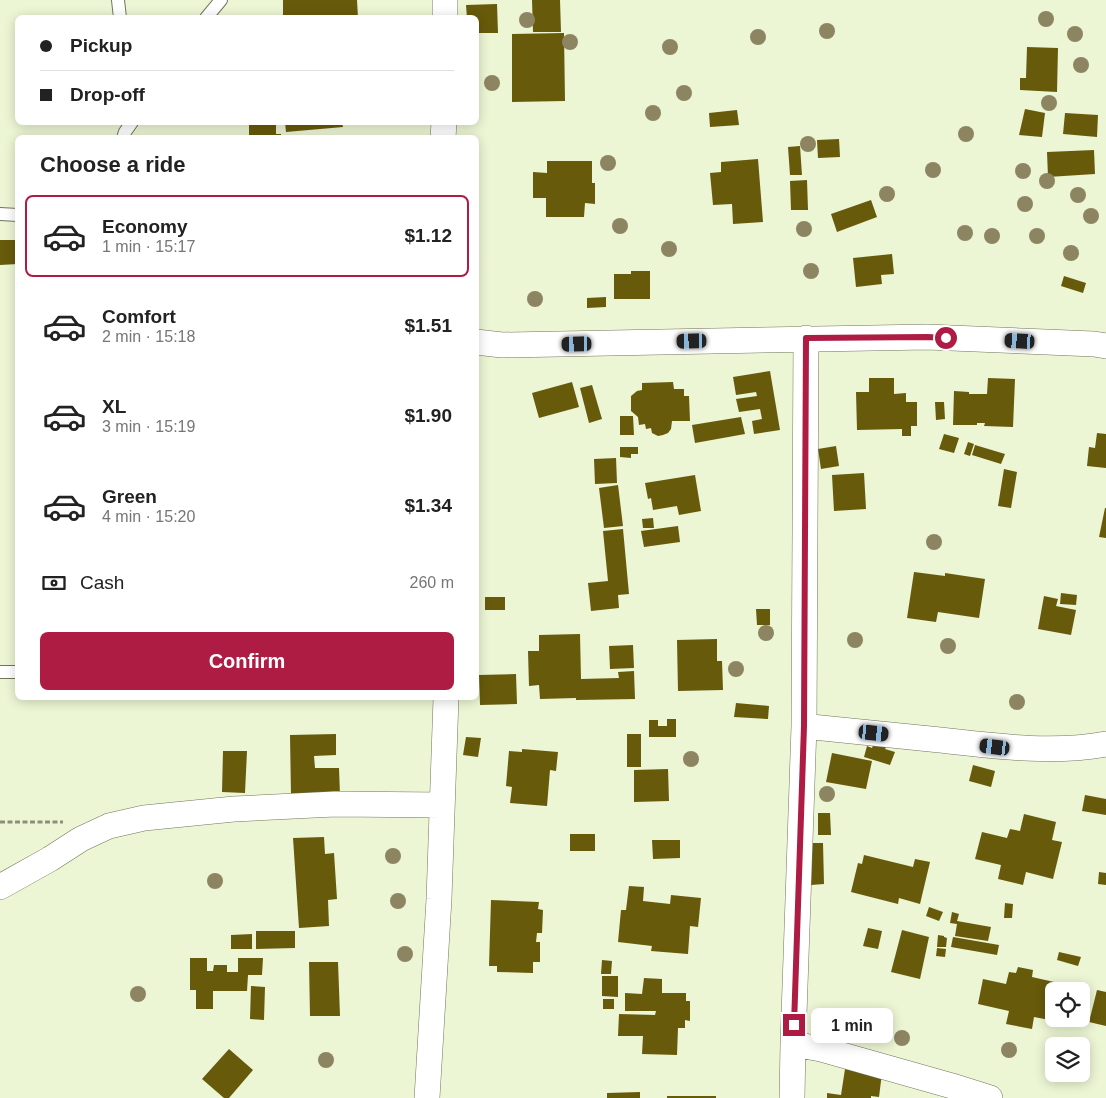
<!DOCTYPE html>
<meta charset="utf-8">
<style>
body{margin:0;font-family:Arial,sans-serif;background:#f6f6f6;color:#222;height:100vh;display:flex;flex-direction:column;font-size:19px;white-space:nowrap}
*{box-sizing:border-box;margin:0}
p{font-size:16px;color:#767676}
.icon{flex:none;width:28px;height:28px;fill:none;stroke:currentColor;stroke-width:2;stroke-linecap:round;stroke-linejoin:round}
.map{position:relative;flex:1;overflow:hidden}
.side{position:absolute;left:15px;top:135px;width:464px;height:565px;display:flex;flex-direction:column;background:#fff;border-radius:8px;box-shadow:0 2px 12px #0003}
.side>*{flex:none}
.banner{position:absolute;left:15px;top:15px;width:464px;height:110px;border-radius:8px;box-shadow:0 2px 12px #0003;display:grid;align-content:center;height:110px;padding:0 25px;background:#fff}
.fabs{position:absolute;left:1045px;top:982px;display:grid;gap:10px}
.fabs a{display:grid;place-items:center;width:45px;height:45px;border-radius:8px;background:#fff;box-shadow:0 2px 12px #0003;font-size:25px}
.end{position:absolute;width:22px;height:22px;margin:-11px;border:6px solid #ae1b43;background:#fff;box-shadow:0 0 0 2px #fff}
.from{border-radius:50%}
.bubble{position:absolute;height:35px;border-radius:8px;background:#fff;box-shadow:0 2px 12px #0003;font-size:16px;font-weight:700;line-height:35px;text-align:center}
.car{position:absolute;width:15px;height:30px;margin:-15px -8px;border-radius:6px;box-shadow:0 0 4px 1px #0007;background:linear-gradient(#222 24%,#8ab4d8 0 40%,#222 0 76%,#8ab4d8 0 86%,#222 0)}
.banner b{display:flex;align-items:center;gap:18px;height:48px;font-size:19px}
.banner b+b{border-top:1px solid #e0e0e0}
.banner i{width:12px;height:12px;background:#222}
ul{padding:0;list-style:none}
li{display:flex;align-items:center;gap:15px;height:82px;margin:0 10px 8px;padding:0 15px;border:2px solid transparent;border-radius:8px}
li div{flex:1}
li b{display:block;font-size:19px}
li em{font-style:normal;font-weight:700}
li.on{border-color:#ae1b43}
li>.icon{width:45px;height:45px;stroke-width:1.5}
h2{padding:0 25px;font-size:22px;line-height:60px}
.pay{display:flex;align-items:center;gap:12px;height:55px;padding:0 25px;font-size:19px}
.pay p{margin-inline-start:auto}
.button{display:flex;gap:10px;margin-top:auto;padding:10px 25px}
.button a{flex:1;height:58px;border-radius:8px;background:#ae1b43;color:#fff;font-size:20px;font-weight:700;line-height:58px;text-align:center}
.map>svg:first-child{display:block}
</style>
<div class="map">
<svg width="1106" height="1098" viewBox="0 0 1106 1098">
<rect width="100%" height="100%" fill="#ecf5d4"/>
<path fill="#675a0b" d="M283 0H357L358 18H283Z
M532 0H560L561 32H533Z
M497 4 498 33H476V18H467L466 5Z
M564 33 565 101 512 102V34Z
M1027 47 1058 48 1057 92 1020 90V78H1026Z
M1025 109 1045 113 1042 137 1019 135Z
M737 110 739 125 710 127 709 113Z
M1065 113 1098 115 1097 137 1063 134Z
M249 122H276V134H281V138H249Z
M285 122H342L343 127 286 132Z
M839 139 840 157 818 158 817 140Z
M800 146 802 175H790L788 147Z
M1094 150 1095 174 1048 177 1047 152Z
M758 159 763 222 733 224 732 204 713 205 710 173 721 172V162Z
M547 161H592V183H595V204L585 203 584 217H546V198H533V172L547 173Z
M807 180 808 210H791L790 181Z
M871 200 877 217 837 232 831 214Z
M0 240H18V264L0 265Z
M892 254 894 274 881 275 882 284 856 287 853 258Z
M631 271H650V299H614V274H631Z
M1064 276 1086 283 1083 293 1061 286Z
M606 297V307L587 308V298Z
M770 371 780 430 754 434 752 421 762 419 760 409 739 412 736 399 757 396 756 392 736 395 733 377Z
M869 378H894V394L906 393V402H917V426H911V436H902V429L857 430 856 392H869Z
M988 378 1015 379 1013 427 984 426 985 423H977V425H953L954 391 969 392V394H987Z
M572 382 579 407 539 418 532 393Z
M673 382 674 389H684V396H689L690 421H672L671 429 668 433 663 435 658 436 652 433 651 428 646 429 645 424 639 425 638 417 631 411V396L637 391 642 390V383Z
M592 385 602 419 589 423 580 388Z
M935 402H944L945 419 936 420Z
M620 416H633L634 435H620Z
M741 417 745 434 695 443 692 425Z
M1097 433 1106 434V468L1087 466 1089 447 1095 448Z
M944 434 959 438 954 453 939 449Z
M968 442 974 444 970 456 964 454Z
M975 445 1005 454 1001 464 972 455Z
M836 446 839 466 821 469 818 449Z
M620 447H638V454H631V458L620 457Z
M616 458 617 483 595 484 594 459Z
M1004 469 1017 472 1011 508 998 506Z
M864 473 866 509 834 511 832 475Z
M695 475 701 511 679 515 677 506 653 510 651 498 648 499 645 483Z
M618 485 623 526 604 528 599 488Z
M1105 508H1106V538L1099 537Z
M653 518 654 528H643L642 519Z
M678 526 680 542 644 547 641 531Z
M623 529 629 594 618 595 619 608 591 611 588 583 608 581 603 531Z
M914 572 945 576V573L985 579 979 618 938 612 936 622 907 618Z
M1061 593 1077 595 1076 605 1060 604Z
M1044 596 1058 599 1056 606 1076 610 1071 635 1038 629Z
M485 597H505V610H485Z
M756 609H770V625H757Z
M580 634 581 679 619 678 618 672 634 671 635 699 576 700V698L540 699 539 685 529 686 528 651H539V635Z
M717 639V661H722L723 690 678 691 677 640Z
M633 645 634 668 610 669 609 646Z
M516 674 517 704 480 705 479 675Z
M736 703 769 706 768 719 734 717Z
M667 719H676V737H649V720H658V726H667Z
M336 734V755L314 756 315 768H339L340 795H291L290 735Z
M627 734H641V767H627Z
M466 737 481 738 478 757 463 755Z
M874 743 886 747 885 749 895 752 890 765 864 757 867 746 872 748Z
M522 749 558 752 556 771 550 770 547 806 510 803 512 787 506 786 509 751 522 752Z
M223 751H247L245 793 222 792Z
M832 753 872 761 866 789 826 782Z
M973 765 995 771 991 787 969 781Z
M668 769 669 801 634 802V770Z
M1085 795 1106 799V815L1082 811Z
M818 813H830L831 835H818Z
M1024 814 1056 822 1052 840 1062 842 1053 879 1026 872 1023 885 998 879 1001 865 975 859 982 832 1007 838 1010 829 1020 831Z
M570 834H595V851H570Z
M324 837 325 854 334 853 337 899 328 900 329 926 299 928 293 838Z
M652 840H680V858L653 859Z
M810 843H823L824 884 811 885Z
M864 855 913 867 915 859 930 862 920 904 899 898 898 904 851 892 858 863 862 864Z
M1099 872 1106 873V885L1098 884Z
M629 886 644 887 643 901 670 904 671 895 701 898 698 927 690 926 688 954 651 951 652 946 618 942 621 910H626Z
M491 900 539 902 538 909 543 910 542 933H537L536 942H540V962H533V973L497 972V966H489Z
M1005 903 1013 904 1012 918H1004Z
M929 907 943 912 939 921 926 916Z
M952 912 959 914 957 921 991 927 988 941 955 936 957 924 950 923Z
M868 928 882 931 878 949 863 946Z
M902 930 929 937 920 979 891 972Z
M256 931H295V948L256 949Z
M252 934V949H231V935Z
M938 935 944 936V937L947 938 946 947H937Z
M953 937 999 945 997 955 951 947Z
M937 948 946 949 945 957 936 956Z
M1059 952 1081 957 1078 966 1057 960Z
M190 958H207V971H213L214 965H227V972H238V958H263L262 975H248L247 991H213V1009H196V990H190Z
M602 960 612 961 611 974H601Z
M309 962H338L340 1016H310Z
M1018 967 1033 970 1032 977 1063 984 1061 991H1054V1019H1055V1021L1034 1017 1032 1029 1006 1024 1009 1011 978 1004 983 979 1006 984 1009 972 1016 973Z
M602 976H618V997L602 996Z
M644 978 662 979V993H686V1001H690V1021L685 1020V1028H678L677 1055 642 1054 643 1036H618L619 1014 655 1015 656 1011H625V993L642 994Z
M251 986 265 987 264 1020 250 1019Z
M1097 990 1106 992V1026L1089 1022Z
M603 999H614V1009H603Z
M229 1049 253 1070 229 1098H224L202 1079Z
M845 1069 882 1073 879 1097 871 1096V1098H827V1093L841 1095Z
M640 1092V1098H607V1093Z
M667 1096H716V1098H667Z"/>
<g fill="none" stroke-linecap="round" stroke-linejoin="round">
<g stroke="#6f775a" stroke-width="14">
<path id="service" d="M118 0 120 18
M206 18 221 0
M123 138 125 132 132 122
M0 214 18 215
M0 672H18"/>
</g>
<g stroke="#6f775a" stroke-width="26">
<path id="minor" d="M445 18V0
M443 138 444 122
M476 342 502 345 927 337 1094 344 1106 346
M804 726C849 731 894 735 940 740 995 746 1051 754 1106 744
M0 887 50 859 81 839 109 826 144 818 234 809 335 804 442 805
M793 1044 821 1049 952 1086 990 1098
M427 1098 439 899 446 698
M792 1098 793 1044 804 726 806 338"/>
</g>
<path stroke="#898f79" stroke-width="3" stroke-dasharray="5 2.5" stroke-linecap="butt" d="M0 822H63"/>
<use href="#service" stroke="#fff" stroke-width="12"/>
<use href="#minor" stroke="#fff" stroke-width="25"/>
</g>
<g fill="#8d8562">
<circle cx="1046" cy="19" r="8"/>
<circle cx="527" cy="20" r="8"/>
<circle cx="827" cy="31" r="8"/>
<circle cx="1075" cy="34" r="8"/>
<circle cx="758" cy="37" r="8"/>
<circle cx="570" cy="42" r="8"/>
<circle cx="670" cy="47" r="8"/>
<circle cx="1081" cy="65" r="8"/>
<circle cx="492" cy="83" r="8"/>
<circle cx="684" cy="93" r="8"/>
<circle cx="1049" cy="103" r="8"/>
<circle cx="653" cy="113" r="8"/>
<circle cx="966" cy="134" r="8"/>
<circle cx="808" cy="144" r="8"/>
<circle cx="608" cy="163" r="8"/>
<circle cx="933" cy="170" r="8"/>
<circle cx="1023" cy="171" r="8"/>
<circle cx="1047" cy="181" r="8"/>
<circle cx="887" cy="194" r="8"/>
<circle cx="1078" cy="195" r="8"/>
<circle cx="1025" cy="204" r="8"/>
<circle cx="1091" cy="216" r="8"/>
<circle cx="620" cy="226" r="8"/>
<circle cx="804" cy="229" r="8"/>
<circle cx="965" cy="233" r="8"/>
<circle cx="992" cy="236" r="8"/>
<circle cx="1037" cy="236" r="8"/>
<circle cx="669" cy="249" r="8"/>
<circle cx="1071" cy="253" r="8"/>
<circle cx="811" cy="271" r="8"/>
<circle cx="535" cy="299" r="8"/>
<circle cx="934" cy="542" r="8"/>
<circle cx="766" cy="633" r="8"/>
<circle cx="855" cy="640" r="8"/>
<circle cx="948" cy="646" r="8"/>
<circle cx="736" cy="669" r="8"/>
<circle cx="1017" cy="702" r="8"/>
<circle cx="691" cy="759" r="8"/>
<circle cx="827" cy="794" r="8"/>
<circle cx="393" cy="856" r="8"/>
<circle cx="215" cy="881" r="8"/>
<circle cx="398" cy="901" r="8"/>
<circle cx="405" cy="954" r="8"/>
<circle cx="138" cy="994" r="8"/>
<circle cx="831" cy="1026" r="8"/>
<circle cx="902" cy="1038" r="8"/>
<circle cx="1009" cy="1050" r="8"/>
<circle cx="326" cy="1060" r="8"/>
</g>
<g fill="none" stroke-linecap="round" stroke-linejoin="round">
<path stroke="#ae1b43" stroke-width="6" d="M794 1025 804 726 806 338 927 337 946 338"/>
</g>
</svg>
<div class="fabs">
<a><svg class="icon" aria-label="locate" viewBox="0 0 24 24"><circle cx="12" cy="12" r="6"/><path d="M12 2v4M12 18v4M2 12h4M18 12h4"/></svg></a>
<a><svg class="icon" aria-label="layers" viewBox="0 0 24 24"><path d="M12 4l9 5-9 5-9-5zM3 14l9 5 9-5"/></svg></a>
</div>
<i class="end from" style="left:946px;top:338px"></i>
<i class="end" style="left:794px;top:1025px"></i>
<div class="bubble" style="left:811px;top:1008px;width:82px">1 min</div>
<i class="car" style="left:692px;top:341px;rotate:269deg"></i>
<i class="car" style="left:1020px;top:341px;rotate:273deg"></i>
<i class="car" style="left:577px;top:344px;rotate:269deg"></i>
<i class="car" style="left:874px;top:733px;rotate:96deg"></i>
<i class="car" style="left:995px;top:747px;rotate:277deg"></i>
<div class="banner">
<b><i class="from"></i>Pickup</b>
<b><i></i>Drop-off</b>
</div>
<section class="side">
<h2>Choose a ride</h2>
<ul>
<li class="on"><svg class="icon" aria-label="car" viewBox="0 0 24 24"><path d="M5 17H2v-5l4-1 3-4h7l3 4 3 1v5h-3M9 17h6M6 11h13"/><circle cx="7" cy="17" r="2"/><circle cx="17" cy="17" r="2"/></svg><div><b>Economy</b><p>1 min · 15:17</p></div><em>$1.12</em></li>
<li><svg class="icon" aria-label="car" viewBox="0 0 24 24"><path d="M5 17H2v-5l4-1 3-4h7l3 4 3 1v5h-3M9 17h6M6 11h13"/><circle cx="7" cy="17" r="2"/><circle cx="17" cy="17" r="2"/></svg><div><b>Comfort</b><p>2 min · 15:18</p></div><em>$1.51</em></li>
<li><svg class="icon" aria-label="car" viewBox="0 0 24 24"><path d="M5 17H2v-5l4-1 3-4h7l3 4 3 1v5h-3M9 17h6M6 11h13"/><circle cx="7" cy="17" r="2"/><circle cx="17" cy="17" r="2"/></svg><div><b>XL</b><p>3 min · 15:19</p></div><em>$1.90</em></li>
<li><svg class="icon" aria-label="car" viewBox="0 0 24 24"><path d="M5 17H2v-5l4-1 3-4h7l3 4 3 1v5h-3M9 17h6M6 11h13"/><circle cx="7" cy="17" r="2"/><circle cx="17" cy="17" r="2"/></svg><div><b>Green</b><p>4 min · 15:20</p></div><em>$1.34</em></li>
</ul>
<div class="pay"><svg class="icon" aria-label="cash" viewBox="0 0 24 24"><path d="M3 7h18v10H3z"/><circle cx="12" cy="12" r="2"/></svg>Cash<p>260 m</p></div>
<div class="button"><a>Confirm</a></div>
</section>
</div>
